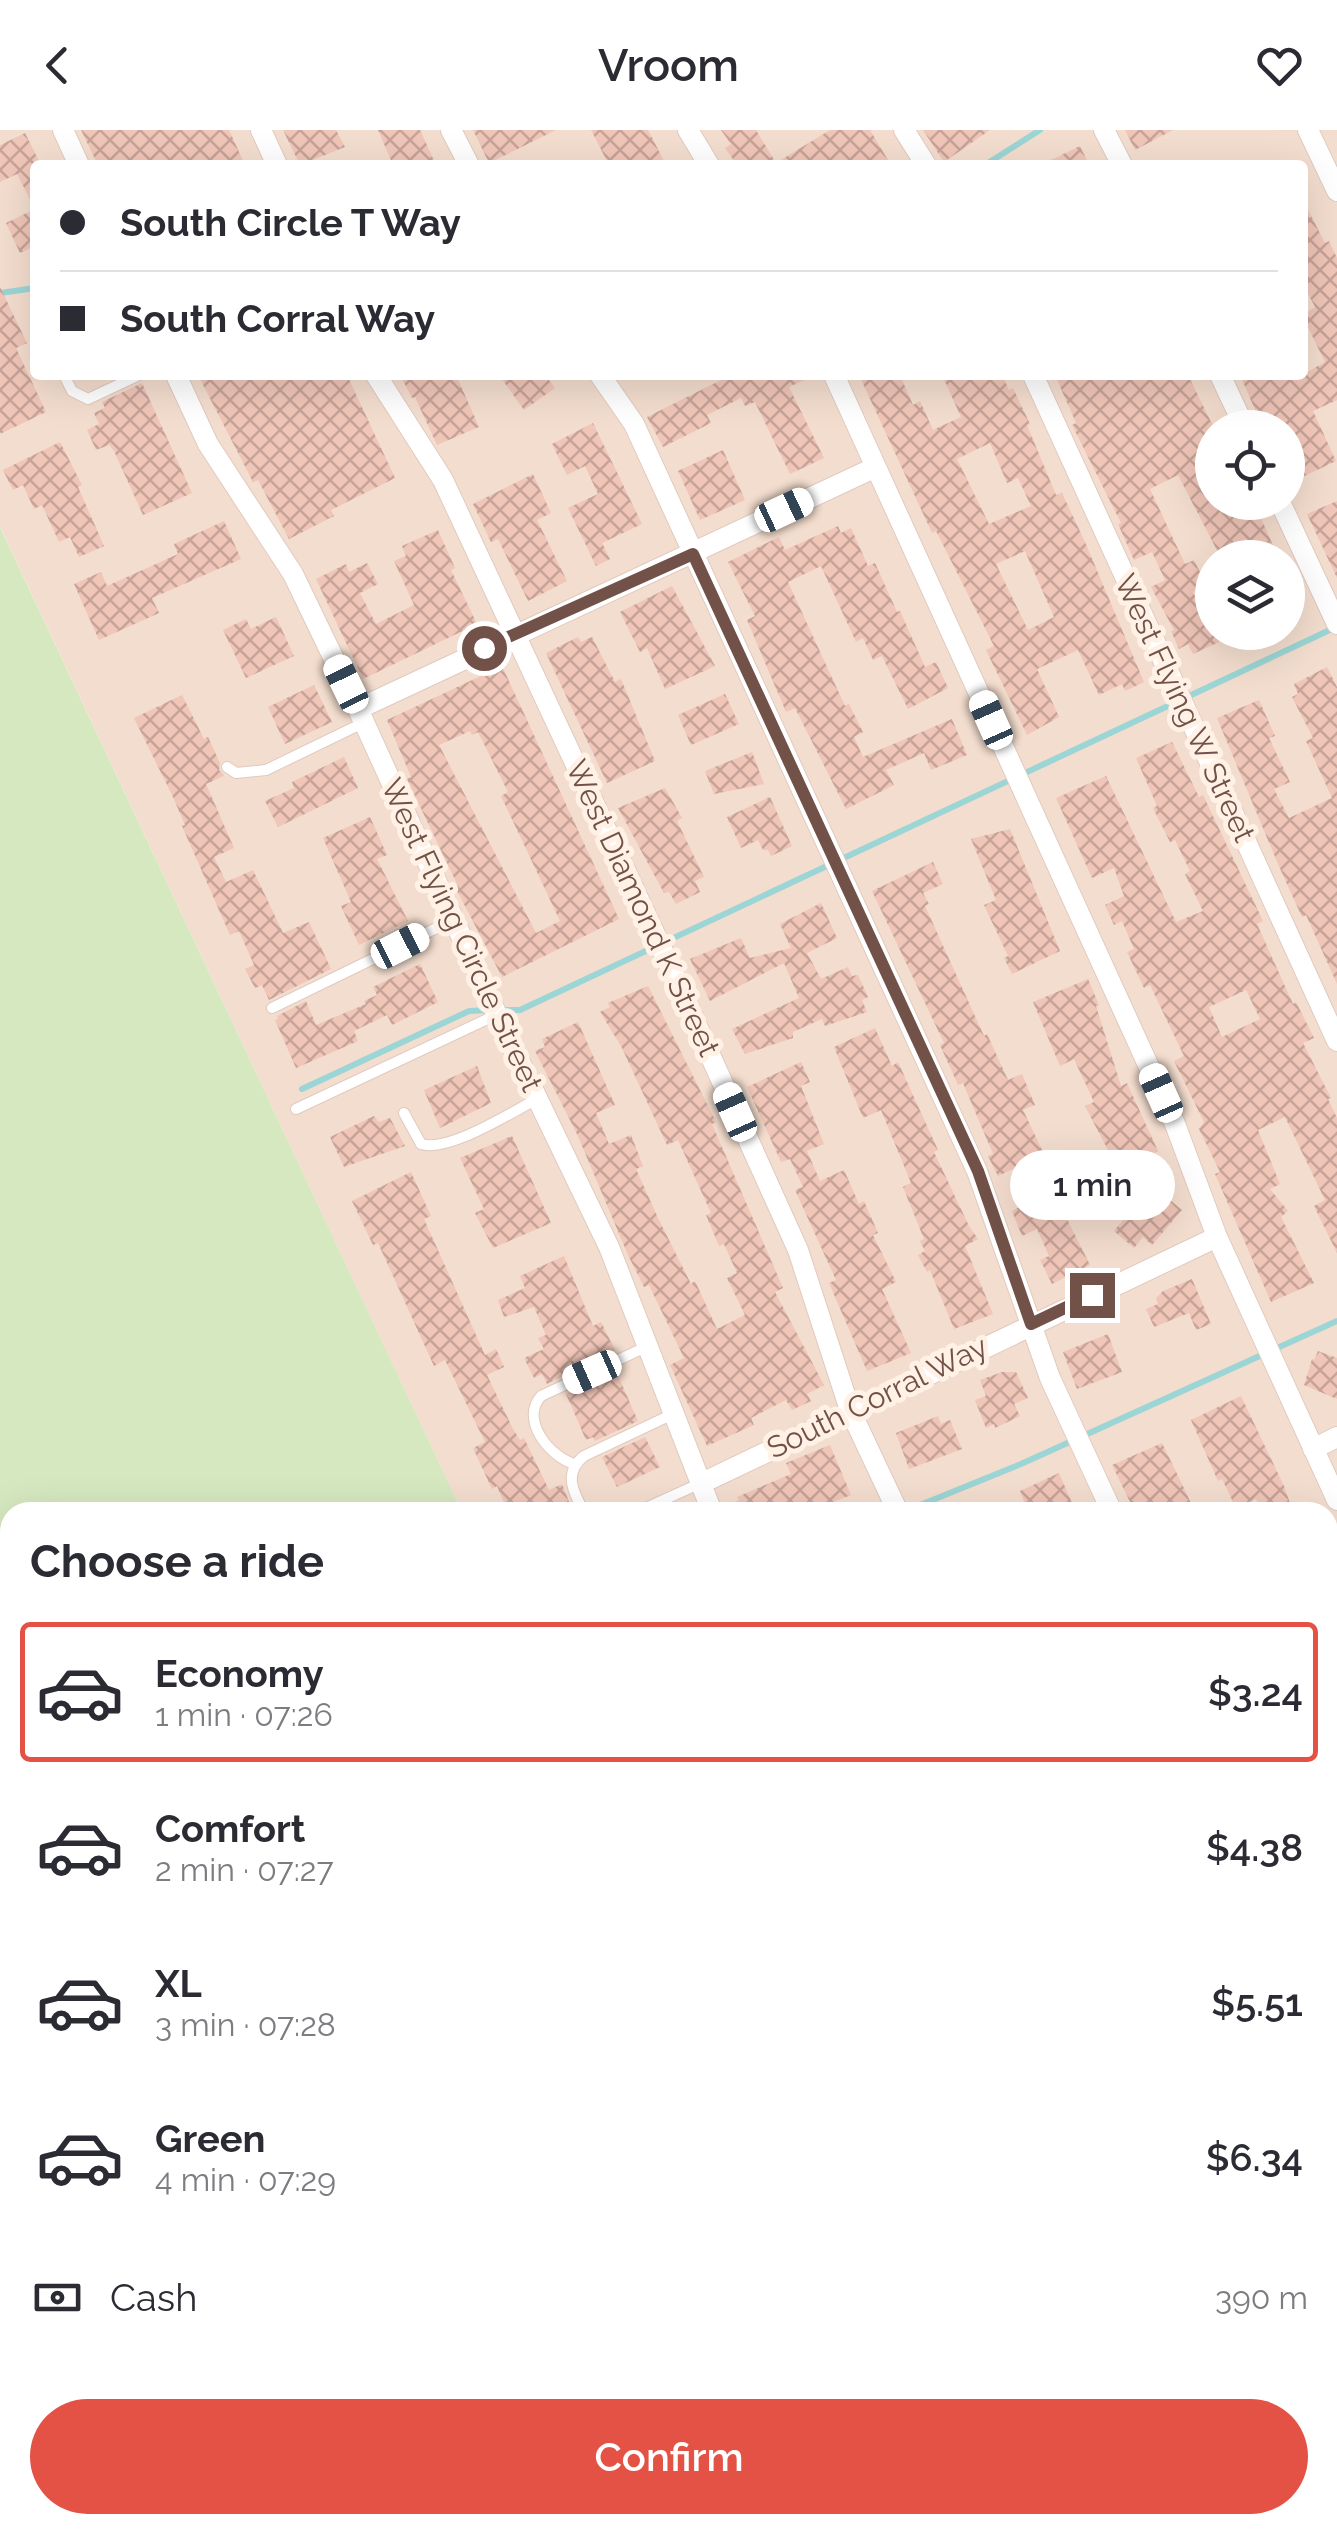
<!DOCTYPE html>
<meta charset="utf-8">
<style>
body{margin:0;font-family:Raleway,sans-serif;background:#f7f7f7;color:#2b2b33;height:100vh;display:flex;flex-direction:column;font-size:38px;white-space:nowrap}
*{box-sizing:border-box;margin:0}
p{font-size:32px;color:#7c7c81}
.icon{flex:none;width:55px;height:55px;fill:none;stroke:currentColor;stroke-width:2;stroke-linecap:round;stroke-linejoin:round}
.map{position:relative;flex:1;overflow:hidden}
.details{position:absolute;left:0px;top:1372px;width:1338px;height:1032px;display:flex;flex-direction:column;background:#fff;border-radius:30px 30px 0 0;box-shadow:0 10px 40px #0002}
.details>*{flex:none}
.top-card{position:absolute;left:30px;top:30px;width:1278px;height:220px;border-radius:10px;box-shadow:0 10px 40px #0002;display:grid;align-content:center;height:220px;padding:0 30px;background:#fff}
.controls{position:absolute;left:1195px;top:280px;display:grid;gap:20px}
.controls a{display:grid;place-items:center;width:110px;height:110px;border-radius:50%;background:#fff;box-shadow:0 10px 40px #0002;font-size:50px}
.end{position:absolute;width:45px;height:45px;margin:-22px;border:12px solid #715148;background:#fff;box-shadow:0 0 0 5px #fff}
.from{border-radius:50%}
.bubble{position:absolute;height:70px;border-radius:35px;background:#fff;box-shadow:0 10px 40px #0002;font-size:32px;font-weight:600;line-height:70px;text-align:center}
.car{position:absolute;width:30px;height:60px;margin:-30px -15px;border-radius:12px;box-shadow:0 0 8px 2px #0007;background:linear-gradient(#fff 24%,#345 0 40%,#fff 0 76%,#345 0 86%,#fff 0)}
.top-card b{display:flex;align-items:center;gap:35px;height:95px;font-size:38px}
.top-card b+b{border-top:2px solid #e1e1e2}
.top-card i{width:25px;height:25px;background:#2b2b33}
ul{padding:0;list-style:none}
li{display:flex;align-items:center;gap:30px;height:140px;margin:0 20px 15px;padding:0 10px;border:5px solid transparent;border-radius:10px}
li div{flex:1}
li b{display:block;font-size:38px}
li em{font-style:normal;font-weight:600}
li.selected{border-color:#e45246}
li>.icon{width:90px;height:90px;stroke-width:1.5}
h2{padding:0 30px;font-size:45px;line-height:120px}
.pay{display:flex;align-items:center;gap:25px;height:110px;padding:0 30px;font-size:38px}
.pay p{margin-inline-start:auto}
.action{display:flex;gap:20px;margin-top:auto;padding:20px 30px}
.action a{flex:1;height:115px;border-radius:60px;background:#e45246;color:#fff;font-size:40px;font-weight:600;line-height:115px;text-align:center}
header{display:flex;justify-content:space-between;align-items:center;height:130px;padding:0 30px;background:#fff;font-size:45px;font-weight:600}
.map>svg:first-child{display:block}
</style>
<header><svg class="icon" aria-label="back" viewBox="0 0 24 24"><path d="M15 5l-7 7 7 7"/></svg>Vroom<svg class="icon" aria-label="heart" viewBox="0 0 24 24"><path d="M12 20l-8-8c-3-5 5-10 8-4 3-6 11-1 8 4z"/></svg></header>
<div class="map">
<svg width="1337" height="2404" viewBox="0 0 1337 2404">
<defs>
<pattern id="building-cross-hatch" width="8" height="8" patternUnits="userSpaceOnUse" patternTransform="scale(2.5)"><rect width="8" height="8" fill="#f0c6b8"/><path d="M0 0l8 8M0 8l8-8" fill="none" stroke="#c7a398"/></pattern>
</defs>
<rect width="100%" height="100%" fill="#fbede0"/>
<path fill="#f3ddce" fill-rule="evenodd" d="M0 0H1337V2404H941L937 2395H1328V1382H462L0 396ZM35 35H1302V245H35ZM1212 298H1288V372H1212ZM1212 428H1288V502H1212Z
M0 1655 10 1656V1873L0 1878Z
M0 1972 10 1975V2234L0 2239Z
M0 2283 10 2291V2395H102L105 2404H0Z"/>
<path fill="#d6e8bf" d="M0 397 462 1382H10V1621L0 1609Z
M173 2395H937L941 2404H189Z"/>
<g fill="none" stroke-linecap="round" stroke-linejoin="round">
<path stroke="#9cd5d5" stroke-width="6" d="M985 35 1040 0
M0 163 35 158
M501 880H520L1334 498
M302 959 469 881 489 880
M903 1382 1021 1334 1337 1191
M0 2251 10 2248"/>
</g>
<path fill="url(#building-cross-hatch)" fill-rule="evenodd" d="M81 0H229L245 35H98Z
M283 0H336L345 17 300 35Z
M378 0H420L436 35H393Z
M473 0H556L489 33Z
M591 0H648L666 35H609Z
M721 0H756L776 33 830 0H870L891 35H737L725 18 731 14Z
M923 0H990L944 32Z
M1125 0H1173L1135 20Z
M25 3 41 35H35V116L20 123 6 93 35 79 17 44 0 52V15Z
M1080 16 1089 35H1041Z
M1302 68 1325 113 1329 111 1337 128V270L1313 281 1336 331 1292 352 1288 342V298H1263L1240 245H1302L1325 232 1302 185 1315 177 1302 152Z
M0 157 27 213 16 218 46 282 0 304Z
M198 245H347L395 348 331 380 334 386 289 409 258 350 253 352Z
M400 245H456L479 297 437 315 415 267 412 268Z
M499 245H545L555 258 524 280Z
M731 245H816L789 257 824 328 790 344 755 272 745 276 741 268 707 285 711 293 663 317 647 287Z
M859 245H900L913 275 920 271 933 300 961 287 942 245H1002L1009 260 1013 258 1030 294 1027 295 1056 365 1062 363 1085 412 1144 552 1125 561 1122 554 1099 565 1078 520 1037 539 1059 587 1027 605 986 520 994 516 936 401 932 403ZM990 313 1007 353 1018 348 1031 376 989 394 957 329ZM1025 421 1054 487 1028 500 996 434Z
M1055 245H1188L1212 294V372H1254L1275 420 1258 428H1221L1178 345 1150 359 1185 434 1194 430 1207 456 1193 462 1208 495 1212 493V502H1241L1193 524 1188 514 1179 519 1171 501 1174 500 1151 457 1165 450 1152 422 1134 430 1118 394 1121 393 1072 295 1076 293Z
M142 253 192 363 143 385 114 321 109 315 96 320 87 300 99 294 94 283 105 278 102 272Z
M593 293 642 394 602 413 610 429 596 436 568 378 598 364 585 336 567 345 552 314Z
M60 312 82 355 78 357 104 416 79 427 70 407 59 412 42 375 34 379 23 355 13 360 3 340Z
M723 320 745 370 700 390 678 341Z
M533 344 551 383 537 390 567 451 528 471 498 409 491 412 473 374Z
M1337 371V448L1307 384Z
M224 391 241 429 152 468 159 483 99 510 74 454 101 442 107 456 178 424 174 414Z
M838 396 841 403 851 398 868 436 875 433 897 482 900 481 925 537 936 532 948 558 908 579 882 526 873 530 863 508 856 512 821 436 788 452 845 576 849 574 863 602 854 607 863 627 952 589 967 625 931 640 924 623 886 640 894 655 846 679 795 578 786 582 747 490 755 486 728 432 779 407 785 420Z
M438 400 455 438 451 440 477 494 363 549 316 449 346 434 349 442 367 433 378 454 360 463 376 494 414 475 394 431 406 426 402 416Z
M672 456 715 536 665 559 647 518 640 522 620 482Z
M276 487 294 526 246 548 223 500 246 489 251 499Z
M578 507 581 512 592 507 615 552 621 549 655 631 607 653 546 523Z
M502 536 619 789 502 847 454 755 457 754 407 649 411 647 387 590ZM470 601 472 605 478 602 508 662 501 666 560 791 536 803 439 615Z
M1327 537 1337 557V854L1306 785 1302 787 1278 734 1217 588 1259 570 1275 606 1269 608 1290 652 1274 659 1289 688 1332 668 1306 611 1313 608 1292 567 1298 564 1294 554Z
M314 555 332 592 285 614 268 577Z
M725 564 739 594 691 615 678 585Z
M182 565 204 609 208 607 220 633 219 640 224 646 206 654 234 718 214 727 226 752 253 740 283 803 309 792 331 839 269 870 262 855 255 858 245 839 254 835 239 801 230 805 182 696 185 695 173 667 134 588Z
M1172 612 1199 667 1203 665 1263 791 1257 794 1293 874 1296 872 1314 908 1303 913 1331 968 1328 969 1337 988V1123L1314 1076 1325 1070 1285 987 1258 1000 1280 1054 1270 1059 1288 1081 1281 1087 1314 1153 1271 1172 1215 1044 1220 1042 1199 999 1204 992 1174 931 1184 926 1150 855 1144 858 1127 822 1134 819 1122 791 1114 795 1105 775 1124 766 1114 738 1092 748 1056 668 1106 646 1176 792 1203 781 1185 744 1190 741 1175 710 1170 712 1153 678 1157 676 1136 628ZM1246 860 1260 889 1222 907 1209 877Z
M752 622 764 654 714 664 705 641Z
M344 627 358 658 278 697 265 671 294 658 292 652Z
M665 658 682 688 677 691 704 747 695 751 700 762 676 774 669 762 664 763 618 678Z
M770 667 792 716 771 726 768 720H763L758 710 741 718 727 687Z
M370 687 387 725 377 729 408 791 359 815 341 776 351 772 323 708Z
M1010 699 1060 821 1012 844 1004 828 1008 826 984 775 996 770 971 709Z
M933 732 943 754 923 763 929 774 925 776 984 906 987 904 1008 950 1022 944 1035 975 1023 980 1044 1024 998 1046 988 1026 993 1024 963 953 958 955 940 915 944 913 872 761Z
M821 773 837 808 807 823 821 849 848 837 852 846 858 845 868 867 862 870 867 882 825 896 822 889 793 902V908L745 924 732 899 799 868 784 833 710 871 690 829 741 808 750 828 791 818 780 794Z
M420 834 438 872 392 895 387 885 354 901 358 911 296 938 275 890 278 889 277 886 306 871 316 895 366 874 364 871 377 865 373 857Z
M1088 849 1099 875 1096 876 1121 956 1127 953 1158 1021 1078 1063 1085 1079 1066 1087 1090 1135 1052 1154 1040 1130 1049 1126 1037 1099 1022 1106 1012 1081 1095 1035 1093 1030 1109 1022 1085 976 1094 972 1074 929 1060 936 1033 872Z
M648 856 716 992 712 994 783 1158 775 1162 824 1255 807 1264 811 1271 792 1280 786 1270 751 1288 754 1295 707 1316 670 1235 684 1228 649 1155 644 1157 628 1125 577 1004 535 921 545 917 542 909 578 892 615 975 596 983 609 1014 631 1005 643 1036 636 1039 658 1088 691 1154 695 1151 717 1199 745 1185 727 1148 737 1143 724 1114 719 1116 706 1085 711 1083 678 1010 667 1015 621 916 600 882 610 877 608 873Z
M875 898 892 936 898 932 938 1020 934 1022 969 1096 978 1109 965 1116 993 1184 954 1199 930 1140 927 1142 918 1125 925 1121 920 1111 924 1109 903 1057 911 1053 881 980 863 988 834 917Z
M801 932 810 952 801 956 824 1014 807 1021 820 1051 844 1040 859 1074 864 1071 878 1103 873 1105 896 1152 882 1159 911 1223 867 1241 829 1153 836 1150 795 1060 803 1057 790 1029 781 1032 747 957Z
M477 936 491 973 440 998 424 960Z
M374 986 379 992 390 988 405 1016 344 1037 330 1007Z
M512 1006 551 1093 493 1118 475 1083 484 1079 460 1028Z
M411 1042 431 1086 424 1089 485 1225 496 1219 504 1237 487 1245 513 1299 520 1310 524 1308 549 1360 562 1354 573 1382H508L497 1356 492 1359 473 1318 485 1312 445 1230 434 1236 378 1113 373 1115 352 1071Z
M1152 1055 1182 1080 1152 1115 1143 1107 1134 1118 1114 1101Z
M564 1126 593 1196 601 1192 615 1220 547 1254 542 1244 534 1248 524 1228 544 1219 538 1208 546 1205 534 1177 504 1187 498 1170 525 1158 520 1146Z
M1192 1149 1211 1194 1196 1200 1189 1183 1154 1197 1146 1179 1158 1174 1156 1168 1163 1161Z
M1108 1204 1122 1242 1077 1259 1063 1222Z
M1318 1221 1337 1228V1269L1304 1255 1312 1229 1314 1230Z
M616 1241 638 1291 595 1311 593 1307 586 1310 566 1264Z
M1002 1242H1016L1028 1268 1014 1274 1020 1286 995 1298 994 1294 986 1298 975 1270 986 1266 980 1250Z
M1241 1266 1284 1356 1293 1382H1262L1256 1369 1236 1378 1222 1349 1218 1351 1191 1290Z
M938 1286 941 1294 950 1290 962 1319 909 1339 896 1303Z
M645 1307 660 1337 617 1357 602 1327Z
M1162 1313 1182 1354 1195 1382H1135L1112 1335Z
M830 1315 851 1365 807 1382H726L725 1376 739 1370 737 1367 791 1344 786 1333Z
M1059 1343 1076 1382H1028L1020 1361Z"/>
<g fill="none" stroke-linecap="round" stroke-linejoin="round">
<g stroke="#e1cabf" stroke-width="12">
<path id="lane" d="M64 245 72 261 88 269 139 245
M227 637 236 643 266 640 363 593
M272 878 453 790
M296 979 496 885
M404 983 421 1014C448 1023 512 982 537 969
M574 1334C549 1326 520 1290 541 1266L648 1216
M584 1382C573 1362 563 1343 584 1326L673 1284
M637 1382 701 1353"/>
</g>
<g stroke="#e1cabf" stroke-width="22">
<path id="street" d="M63 0 79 35
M261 0 277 35
M451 0 469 35
M688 0 709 35
M904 0 926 35
M1104 0 1122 35
M1308 0 1337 61
M176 245 208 314 293 444 358 579 497 885 609 1117 712 1382
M376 245 443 350 673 843 798 1120 850 1280 898 1382
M600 245 634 294 977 1041 1050 1248 1112 1382
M834 245 1175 994 1217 1107 1337 1370
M1033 245 1337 911
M1220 245 1245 298
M1280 372 1337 494
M358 579 876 337
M1313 1319 1337 1307
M702 1353 1217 1107
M1328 1704 1337 1706
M1328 1935 1337 1885
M1328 2366 1337 2368
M1254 2395 1307 2404
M1020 2404 1040 2395
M1108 2404 1126 2395
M1233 2404 1235 2395"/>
</g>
<use href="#lane" stroke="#fff" stroke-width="10"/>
<use href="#street" stroke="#fff" stroke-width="20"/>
</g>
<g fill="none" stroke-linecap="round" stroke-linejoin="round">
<path stroke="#715148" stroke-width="12" d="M484 518 693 424 978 1041 1031 1194 1092 1165"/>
</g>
<g text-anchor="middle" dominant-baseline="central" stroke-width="10" stroke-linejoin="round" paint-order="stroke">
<g font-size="30" fill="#715148" stroke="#fff1e5">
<text transform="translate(1185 578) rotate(65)">West Flying W Street</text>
<text transform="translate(643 778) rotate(65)">West Diamond K Street</text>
<text transform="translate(462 805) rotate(65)">West Flying Circle Street</text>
<text transform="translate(877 1267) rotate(-26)">South Corral Way</text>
</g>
</g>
</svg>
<div class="controls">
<a><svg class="icon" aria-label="locate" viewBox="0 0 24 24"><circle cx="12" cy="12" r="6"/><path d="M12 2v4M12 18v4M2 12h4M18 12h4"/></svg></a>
<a><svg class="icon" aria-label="layers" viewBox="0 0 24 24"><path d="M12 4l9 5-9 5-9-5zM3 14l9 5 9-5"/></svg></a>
</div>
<i class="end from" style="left:484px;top:518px"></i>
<i class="end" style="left:1092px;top:1165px"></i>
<div class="bubble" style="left:1010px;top:1020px;width:165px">1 min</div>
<i class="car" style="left:784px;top:380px;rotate:65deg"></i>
<i class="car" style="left:346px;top:554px;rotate:334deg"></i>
<i class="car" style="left:991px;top:590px;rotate:336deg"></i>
<i class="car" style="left:400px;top:816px;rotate:63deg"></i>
<i class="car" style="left:1161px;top:963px;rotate:336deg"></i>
<i class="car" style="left:735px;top:982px;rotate:336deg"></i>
<i class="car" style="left:592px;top:1242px;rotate:246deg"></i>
<div class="top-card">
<b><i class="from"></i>South Circle T Way</b>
<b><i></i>South Corral Way</b>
</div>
<section class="details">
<h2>Choose a ride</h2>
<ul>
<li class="selected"><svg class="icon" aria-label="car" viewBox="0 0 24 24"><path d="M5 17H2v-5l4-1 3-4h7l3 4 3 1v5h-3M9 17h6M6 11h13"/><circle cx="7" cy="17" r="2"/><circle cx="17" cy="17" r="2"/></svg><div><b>Economy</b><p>1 min · 07:26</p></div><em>$3.24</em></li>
<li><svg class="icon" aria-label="car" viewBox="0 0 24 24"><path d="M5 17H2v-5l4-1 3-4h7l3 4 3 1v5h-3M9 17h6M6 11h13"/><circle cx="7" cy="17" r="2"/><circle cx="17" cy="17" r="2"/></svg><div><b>Comfort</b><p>2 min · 07:27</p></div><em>$4.38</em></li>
<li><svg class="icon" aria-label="car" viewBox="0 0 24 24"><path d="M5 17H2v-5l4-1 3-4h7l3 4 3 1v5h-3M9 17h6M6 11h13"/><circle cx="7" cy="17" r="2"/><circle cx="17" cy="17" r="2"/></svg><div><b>XL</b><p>3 min · 07:28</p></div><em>$5.51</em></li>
<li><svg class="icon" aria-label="car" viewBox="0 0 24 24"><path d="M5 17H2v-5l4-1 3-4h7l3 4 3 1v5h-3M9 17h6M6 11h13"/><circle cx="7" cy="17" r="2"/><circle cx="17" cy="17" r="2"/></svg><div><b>Green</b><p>4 min · 07:29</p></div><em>$6.34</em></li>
</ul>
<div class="pay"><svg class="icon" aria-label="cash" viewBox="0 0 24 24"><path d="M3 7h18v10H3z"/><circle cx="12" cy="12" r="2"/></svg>Cash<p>390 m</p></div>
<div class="action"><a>Confirm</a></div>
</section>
</div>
